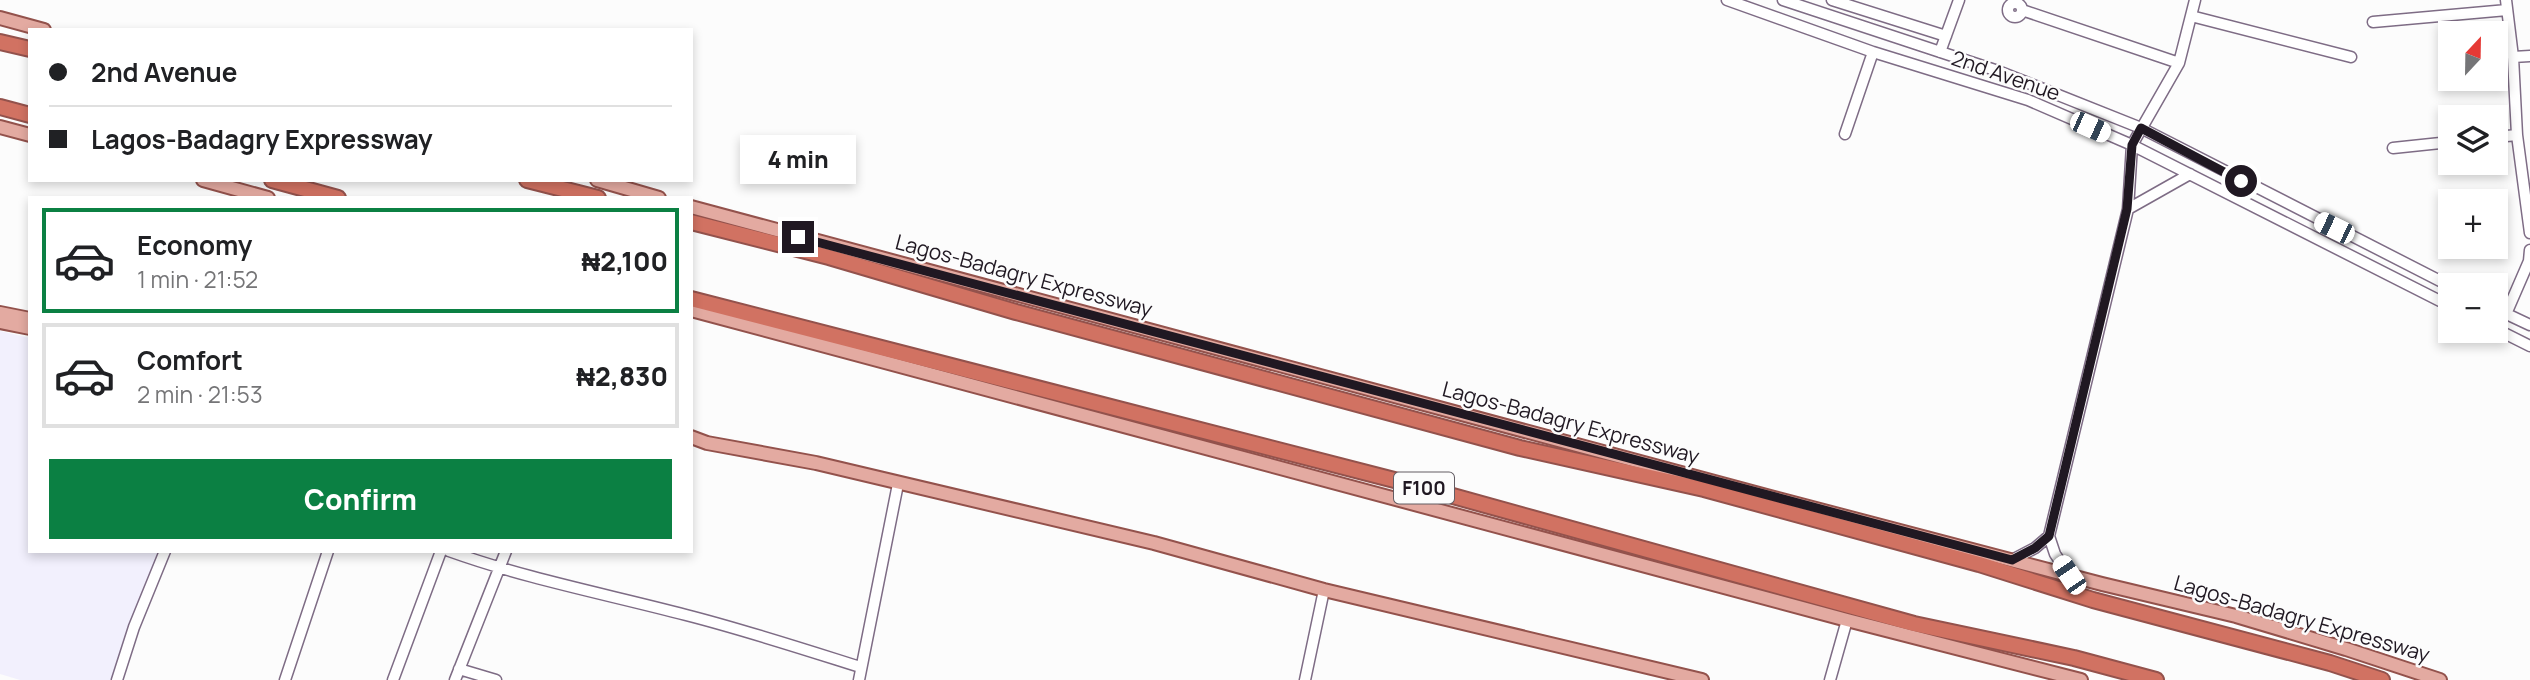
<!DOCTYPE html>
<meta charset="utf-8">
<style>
body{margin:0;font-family:Manrope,sans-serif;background:#f6f6f6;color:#202124;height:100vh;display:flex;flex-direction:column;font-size:26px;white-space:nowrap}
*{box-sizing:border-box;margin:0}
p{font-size:23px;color:#757577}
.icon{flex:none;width:38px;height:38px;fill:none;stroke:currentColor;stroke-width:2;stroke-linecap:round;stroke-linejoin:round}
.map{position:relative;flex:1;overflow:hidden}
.panel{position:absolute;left:28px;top:196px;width:665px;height:357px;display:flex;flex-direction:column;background:#fff;border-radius:0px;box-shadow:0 4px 10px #0003}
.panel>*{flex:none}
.guide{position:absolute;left:28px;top:28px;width:665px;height:154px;border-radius:0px;box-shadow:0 4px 10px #0003;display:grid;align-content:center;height:154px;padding:0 21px;background:#fff}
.needle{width:46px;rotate:22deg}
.tools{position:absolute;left:2438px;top:21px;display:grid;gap:14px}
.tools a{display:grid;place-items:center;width:70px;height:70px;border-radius:0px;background:#fff;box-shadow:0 4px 10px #0003;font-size:35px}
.end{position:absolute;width:32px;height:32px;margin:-16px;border:9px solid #201822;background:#fff;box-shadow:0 0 0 4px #fff}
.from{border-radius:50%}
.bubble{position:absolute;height:49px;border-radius:0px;background:#fff;box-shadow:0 4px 10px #0003;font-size:23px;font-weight:800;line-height:49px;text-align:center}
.car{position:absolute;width:21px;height:42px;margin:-21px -10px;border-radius:9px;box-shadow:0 0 5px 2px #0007;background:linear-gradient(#fff 24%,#345 0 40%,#fff 0 76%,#345 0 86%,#fff 0)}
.guide b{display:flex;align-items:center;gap:24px;height:66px;font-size:26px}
.guide b+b{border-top:2px solid #e0e0e0}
.guide i{width:18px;height:18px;background:#202124}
ul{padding:12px 0 0;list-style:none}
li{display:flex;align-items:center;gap:21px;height:105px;margin:0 14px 10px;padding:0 7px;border:4px solid #e0e0e0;border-radius:0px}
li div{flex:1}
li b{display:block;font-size:26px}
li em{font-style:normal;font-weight:800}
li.current{border-color:#0b8043}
li>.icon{width:63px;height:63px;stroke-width:1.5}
.action{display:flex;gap:14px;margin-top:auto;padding:14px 21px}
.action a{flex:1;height:80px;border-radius:0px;background:#0b8043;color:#fff;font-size:28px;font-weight:800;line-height:80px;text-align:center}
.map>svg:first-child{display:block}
</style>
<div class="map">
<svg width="2530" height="680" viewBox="0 0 2530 680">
<rect width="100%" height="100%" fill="#fcfcfc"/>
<path fill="#f2f0fd" d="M0 331 30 338V551H163L132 623 112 680H20L0 674Z"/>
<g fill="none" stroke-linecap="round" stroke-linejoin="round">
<g stroke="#7e6c85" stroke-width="13">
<path id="minor" d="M1727 0 1873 52 2028 100 2132 145 2450 306
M1783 0 1998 71 2141 128 2450 286
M1832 0 1946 36
M2506 0 2513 57 2517 135 2530 233
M2008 10a7 7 0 1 1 14 0a7 7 0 1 1-14 0Z
M2022 10 2179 63
M2191 16 2351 57
M2373 22 2507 10
M1940 52 1959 0
M2513 57 2530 56
M1845 134 1873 52
M2496 137 2517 135
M2393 148 2450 142
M2128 209 2190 174
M2496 309 2530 325
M2506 314 2529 261 2530 250
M2496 329 2530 346
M2049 536 2055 554 2069 575
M449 551C527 579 606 594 686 615 745 630 803 649 860 667
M2012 560 2035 548 2049 536 2128 209 2132 145 2179 63 2195 0
M459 669 496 680
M117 680 134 627 165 551
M285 680 328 551
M393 680 441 551
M455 680 506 551
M859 680 898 484
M1305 680 1324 590
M1830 680 1847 620"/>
</g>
<g stroke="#93524c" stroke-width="16">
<path id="major" d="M0 18 44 30
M0 127 30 135
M203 180 268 198
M597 180 659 198
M691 207 1774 498 2102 584 2236 616 2346 649 2440 680
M691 310 1847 620 2081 680
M0 313 30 319
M0 322 30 328
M691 437 707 443 816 463 1154 543 1324 590 1702 680"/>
</g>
<g stroke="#93524c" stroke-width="18">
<path id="highway" d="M0 42 30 49
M0 107 30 115
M272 180 338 198
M527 180 598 198
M691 222 829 257 1016 312 1520 448 1704 489 1979 564 2093 600 2330 663 2382 680
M691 299 1406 483 1914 624 2074 658 2156 680"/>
</g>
<use href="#minor" stroke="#fff" stroke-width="10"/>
<use href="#major" stroke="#e3aaa1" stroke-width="12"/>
<use href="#highway" stroke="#d17262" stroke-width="14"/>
</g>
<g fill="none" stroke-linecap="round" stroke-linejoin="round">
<path stroke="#201822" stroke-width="9" d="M798 237 2012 560 2035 548 2049 536 2127 209 2132 145 2141 128 2241 181"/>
</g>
<g text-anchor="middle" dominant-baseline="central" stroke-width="5" stroke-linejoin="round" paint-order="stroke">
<rect fill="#fcfcfc" stroke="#625c63" stroke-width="2" x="1394" y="472.5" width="60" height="31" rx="5"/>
<g font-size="19" font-weight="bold" fill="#201822">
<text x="1424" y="488">F100</text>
</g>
<g font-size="21" fill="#201822" stroke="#fcfcfc">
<text transform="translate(2006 75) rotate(19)">2nd Avenue</text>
<text transform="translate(1024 275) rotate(15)">Lagos-Badagry Expressway</text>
<text transform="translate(1571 422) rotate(15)">Lagos-Badagry Expressway</text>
<text transform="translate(2302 618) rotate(16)">Lagos-Badagry Expressway</text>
</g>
</g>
</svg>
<div class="tools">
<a><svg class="needle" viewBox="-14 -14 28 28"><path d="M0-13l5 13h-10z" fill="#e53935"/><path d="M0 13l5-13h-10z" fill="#757577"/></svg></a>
<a><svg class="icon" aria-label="layers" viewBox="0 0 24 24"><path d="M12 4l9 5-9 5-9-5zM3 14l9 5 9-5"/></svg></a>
<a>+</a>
<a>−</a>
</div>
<i class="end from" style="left:2241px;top:181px"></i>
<i class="end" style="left:798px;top:237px"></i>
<div class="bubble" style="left:740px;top:135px;width:116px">4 min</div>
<i class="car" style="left:2090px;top:127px;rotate:114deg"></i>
<i class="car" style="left:2334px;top:228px;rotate:296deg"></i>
<i class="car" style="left:2069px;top:575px;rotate:326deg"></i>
<div class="guide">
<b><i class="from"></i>2nd Avenue</b>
<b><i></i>Lagos-Badagry Expressway</b>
</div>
<section class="panel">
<ul>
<li class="current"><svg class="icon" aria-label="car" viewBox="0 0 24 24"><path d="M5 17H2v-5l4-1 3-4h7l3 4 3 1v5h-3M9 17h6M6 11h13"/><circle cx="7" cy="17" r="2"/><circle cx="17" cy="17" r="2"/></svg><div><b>Economy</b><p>1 min · 21:52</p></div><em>₦2,100</em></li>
<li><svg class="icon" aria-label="car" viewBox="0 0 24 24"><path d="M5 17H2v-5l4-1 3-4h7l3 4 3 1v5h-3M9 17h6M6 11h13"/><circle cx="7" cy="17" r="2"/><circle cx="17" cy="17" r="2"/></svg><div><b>Comfort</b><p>2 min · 21:53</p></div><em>₦2,830</em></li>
</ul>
<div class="action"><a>Confirm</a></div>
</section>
</div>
